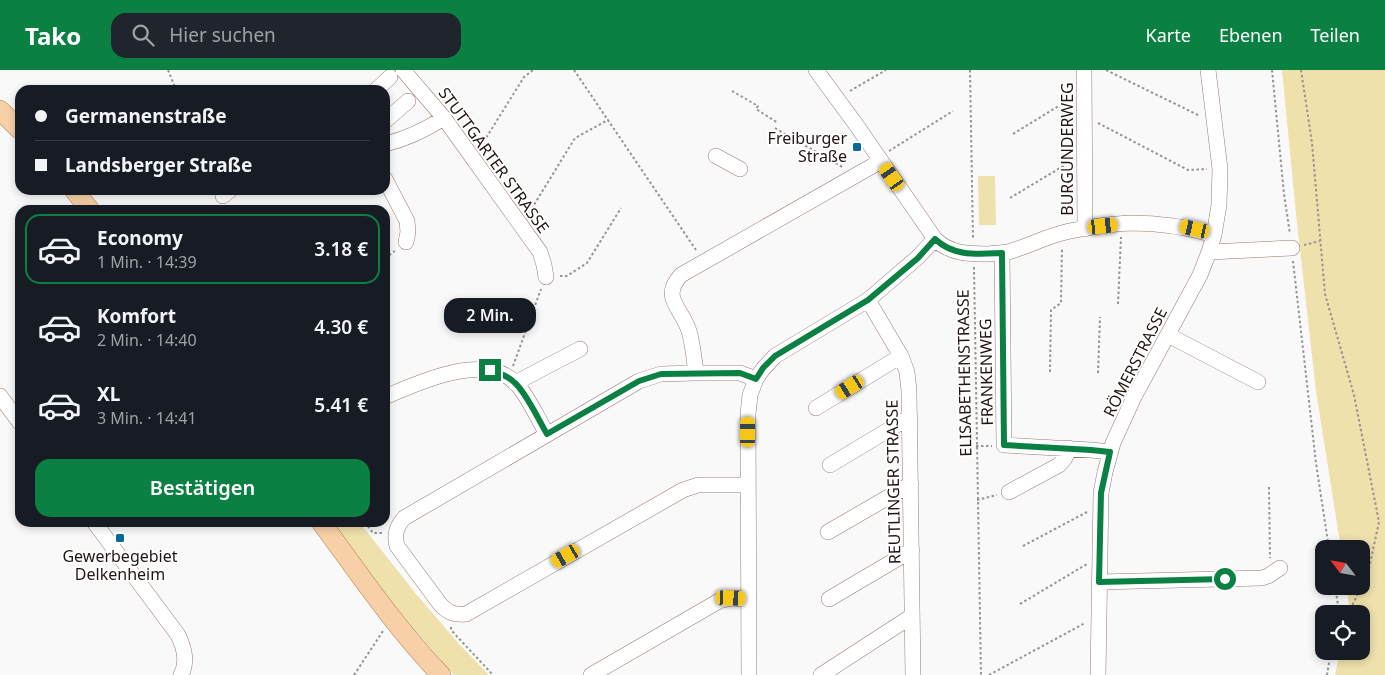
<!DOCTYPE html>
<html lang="de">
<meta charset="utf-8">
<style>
body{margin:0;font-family:"Noto Sans",sans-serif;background:#20242c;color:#f1f3f6;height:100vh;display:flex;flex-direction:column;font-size:19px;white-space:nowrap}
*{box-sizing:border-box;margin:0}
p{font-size:16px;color:#9ea1a6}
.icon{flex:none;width:28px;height:28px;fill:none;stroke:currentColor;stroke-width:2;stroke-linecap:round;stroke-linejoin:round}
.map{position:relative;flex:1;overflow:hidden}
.sheet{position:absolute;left:15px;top:135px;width:375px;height:322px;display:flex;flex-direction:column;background:#171b24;border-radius:15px;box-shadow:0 2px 8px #0003}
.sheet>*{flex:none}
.top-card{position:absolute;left:15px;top:15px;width:375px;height:110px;border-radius:15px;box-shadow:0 2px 8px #0003;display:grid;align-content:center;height:110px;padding:0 20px;background:#171b24}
.needle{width:32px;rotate:301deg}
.buttons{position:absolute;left:1315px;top:470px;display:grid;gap:10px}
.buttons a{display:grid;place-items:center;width:55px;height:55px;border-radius:10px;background:#171b24;box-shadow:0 2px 8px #0003;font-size:25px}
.end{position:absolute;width:22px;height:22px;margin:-11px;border:6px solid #0b8043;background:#fff;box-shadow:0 0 0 2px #fff}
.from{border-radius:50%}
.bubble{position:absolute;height:35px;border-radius:15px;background:#171b24;box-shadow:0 2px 8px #0003;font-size:16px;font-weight:600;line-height:35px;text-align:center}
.car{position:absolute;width:15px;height:30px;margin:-15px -8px;border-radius:6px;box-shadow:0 0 4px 1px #0007;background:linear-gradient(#f5c518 24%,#345 0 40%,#f5c518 0 76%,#345 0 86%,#f5c518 0)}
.top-card b{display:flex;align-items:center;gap:18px;height:48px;font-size:19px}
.top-card b+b{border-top:1px solid #363941}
.top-card i{width:12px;height:12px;background:#f1f3f6}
ul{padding:9px 0 0;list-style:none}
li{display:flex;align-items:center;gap:15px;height:70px;margin:0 10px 8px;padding:0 10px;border:2px solid transparent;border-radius:15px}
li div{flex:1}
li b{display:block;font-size:19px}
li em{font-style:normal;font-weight:600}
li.active{border-color:#0b8043}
li>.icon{width:45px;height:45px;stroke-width:1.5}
.action{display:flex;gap:10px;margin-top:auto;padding:10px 20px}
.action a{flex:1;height:58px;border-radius:15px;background:#0b8043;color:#fff;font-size:20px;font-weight:600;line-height:58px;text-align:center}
header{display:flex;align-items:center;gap:30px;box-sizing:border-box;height:70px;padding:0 25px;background:#0b8043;color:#fff}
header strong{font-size:24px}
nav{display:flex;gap:28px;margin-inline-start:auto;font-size:18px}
.search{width:350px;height:45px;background:#20242c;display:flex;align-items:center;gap:12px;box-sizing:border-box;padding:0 18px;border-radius:15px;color:#9ea1a6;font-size:19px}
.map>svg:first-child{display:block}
</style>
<header>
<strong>Tako</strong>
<div class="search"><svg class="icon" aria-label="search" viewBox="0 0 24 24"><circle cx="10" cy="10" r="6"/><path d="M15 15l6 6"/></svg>Hier suchen</div>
<nav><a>Karte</a><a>Ebenen</a><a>Teilen</a></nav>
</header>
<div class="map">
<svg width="1385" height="605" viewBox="0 0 1385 605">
<rect width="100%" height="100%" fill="#f9f9f9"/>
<path fill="#eee1ac" d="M1282 0H1385V605H1335L1340 581H1361V544H1347L1349 534 1346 516H1361V479H1341L1316 321 1296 144Z
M978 106H995L996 155H979Z
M331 453H360L416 524 459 574 489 605H454L377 517Z"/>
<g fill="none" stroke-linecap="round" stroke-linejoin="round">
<g stroke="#9b776e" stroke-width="16">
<path id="minor" d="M403 0 444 48 540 182 544 195 546 207
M816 0 857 56 935 169C950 184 969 184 989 184 995 183 1001 183 1008 182 1026 177 1043 168 1062 163 1081 158 1111 154 1131 153 1159 153 1187 157 1214 165
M1084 0 1085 159
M376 20 390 7
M385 51 408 31
M385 74C407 69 425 60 444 48
M716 86 740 99
M385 109 407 151 408 162 406 172
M223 126 230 120
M1209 182 1292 178
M1002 183 1004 375 1091 380 1110 382
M868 230 901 286 907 302 909 321 913 605
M1168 265 1258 312
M696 303C694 289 693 274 689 261 682 238 660 228 681 205L881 91
M515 313 580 279
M0 326 20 353
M385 327C419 312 483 283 515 312 527 324 538 349 547 364
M816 338 901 286
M830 395 910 347
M748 415H698L683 420 466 544C454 545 448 543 440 534L397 476C394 465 396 457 404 448L639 311 661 304 696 303H740L756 309
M1009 422 1059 395 1065 388 1069 378
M94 452 178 565C184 577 188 592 181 605
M828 462 911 414
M1099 512 1262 508 1268 506 1280 498
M829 529 912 480
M591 605 719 531 731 528 748 529
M749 605 748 344 750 325 756 309 763 299 775 286 868 230 917 188 935 169
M821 605 912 546
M1098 605 1101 423 1105 402 1113 373 1134 327 1200 205 1209 182 1214 165 1219 135 1220 99 1208 0"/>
</g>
<g stroke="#ab7a4c" stroke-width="20">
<path id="major" d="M0 40 20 60
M74 120 90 140
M321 452C360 505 396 558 441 605"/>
</g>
<path stroke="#989290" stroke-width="2" stroke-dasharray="2.5 2.5" stroke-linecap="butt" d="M168 0 176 20
M574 0 696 180
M970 0 973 170
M1106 0 1200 46
M1272 0 1284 124 1290 164
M1301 0 1312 73 1325 224 1354 325 1379 452 1368 503 1348 544
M732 21 758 36 756 39 778 53
M850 21 886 0
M1098 53 1188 100 1207 99
M775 58 844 98
M1013 64 1070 29
M481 76 524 7 533 0
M889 81 953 41
M1010 128 1070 92
M529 143 575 68 608 50
M1304 175 1320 171
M385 188 395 181
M1293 191 1316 393 1329 479
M974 197 981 605
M560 206H567L587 193 621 138
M1118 234 1121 167
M513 296 541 219
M1050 302 1051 240 1061 233 1062 178
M1098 303 1100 247
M976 376H992
M1269 417 1270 488
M977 430 997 425
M365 452 373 463H383
M1023 476 1087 442
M1335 516 1338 535 1336 544
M1020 534 1087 494
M451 557V560L493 605
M354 605 383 561
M989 605 1085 553
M1327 605 1331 581"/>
<use href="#minor" stroke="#fff" stroke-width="15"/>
<use href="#major" stroke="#f8d0a7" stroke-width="19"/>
</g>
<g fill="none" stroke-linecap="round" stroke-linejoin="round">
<path stroke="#0b8043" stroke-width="6" d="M490 300C499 303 508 306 515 313 527 324 538 349 547 364L639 311 661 304 740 303 756 309 763 298 775 286 868 230 918 188 935 169C954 187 978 184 1002 183L1004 375 1091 380 1110 382 1101 423 1099 512 1225 509"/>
</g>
<g fill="#0b6998" stroke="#fff" stroke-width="2">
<rect x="852" y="72" width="10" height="10" rx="2.5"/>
<rect x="115" y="463" width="10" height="10" rx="2.5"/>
</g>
<g text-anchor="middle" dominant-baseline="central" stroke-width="4" stroke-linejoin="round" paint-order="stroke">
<g font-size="16" fill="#231511" stroke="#fff" text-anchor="end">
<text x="847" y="68">Freiburger<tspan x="847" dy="18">Straße</tspan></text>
<text x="120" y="486" text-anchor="middle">Gewerbegebiet<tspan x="120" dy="18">Delkenheim</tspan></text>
</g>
<g font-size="16" fill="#231511" stroke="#fff">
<text transform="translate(1067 79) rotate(-90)">BURGUNDERWEG</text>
<text transform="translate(494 90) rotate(54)">STUTTGARTER STRASSE</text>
<text transform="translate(1135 292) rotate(-63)">RÖMERSTRASSE</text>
<text transform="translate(986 302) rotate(-91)">FRANKENWEG</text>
<text transform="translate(964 303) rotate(-91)">ELISABETHENSTRASSE</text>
<text transform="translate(893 412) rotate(-91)">REUTLINGER STRASSE</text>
</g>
</g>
</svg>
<div class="buttons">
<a><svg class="needle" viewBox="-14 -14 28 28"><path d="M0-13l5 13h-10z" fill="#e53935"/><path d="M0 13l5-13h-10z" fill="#9ea1a6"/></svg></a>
<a><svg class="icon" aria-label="locate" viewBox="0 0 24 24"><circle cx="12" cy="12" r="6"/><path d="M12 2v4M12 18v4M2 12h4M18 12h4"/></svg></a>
</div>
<i class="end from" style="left:1225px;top:509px"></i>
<i class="end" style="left:490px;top:300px"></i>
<div class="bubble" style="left:444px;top:228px;width:92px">2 Min.</div>
<i class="car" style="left:892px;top:107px;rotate:325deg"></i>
<i class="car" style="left:1103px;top:156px;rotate:84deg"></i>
<i class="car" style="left:1195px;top:159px;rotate:283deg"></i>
<i class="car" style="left:850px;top:317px;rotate:238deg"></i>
<i class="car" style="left:748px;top:362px;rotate:0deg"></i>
<i class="car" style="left:566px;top:486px;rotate:240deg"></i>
<i class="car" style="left:731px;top:528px;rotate:92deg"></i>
<div class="top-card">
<b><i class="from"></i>Germanenstraße</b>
<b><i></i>Landsberger Straße</b>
</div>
<section class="sheet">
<ul>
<li class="active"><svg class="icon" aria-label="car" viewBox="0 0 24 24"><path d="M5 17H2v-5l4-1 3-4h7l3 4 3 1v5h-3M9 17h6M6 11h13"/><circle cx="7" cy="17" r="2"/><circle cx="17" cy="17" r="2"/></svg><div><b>Economy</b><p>1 Min. · 14:39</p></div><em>3.18 €</em></li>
<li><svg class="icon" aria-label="car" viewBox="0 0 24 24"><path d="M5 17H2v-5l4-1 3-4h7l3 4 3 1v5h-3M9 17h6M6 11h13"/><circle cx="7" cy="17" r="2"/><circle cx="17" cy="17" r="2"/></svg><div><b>Komfort</b><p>2 Min. · 14:40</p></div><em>4.30 €</em></li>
<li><svg class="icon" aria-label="car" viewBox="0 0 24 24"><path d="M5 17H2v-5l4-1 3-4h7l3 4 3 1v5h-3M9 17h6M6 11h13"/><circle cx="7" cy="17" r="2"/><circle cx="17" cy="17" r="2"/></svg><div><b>XL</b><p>3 Min. · 14:41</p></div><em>5.41 €</em></li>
</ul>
<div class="action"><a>Bestätigen</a></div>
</section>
</div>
